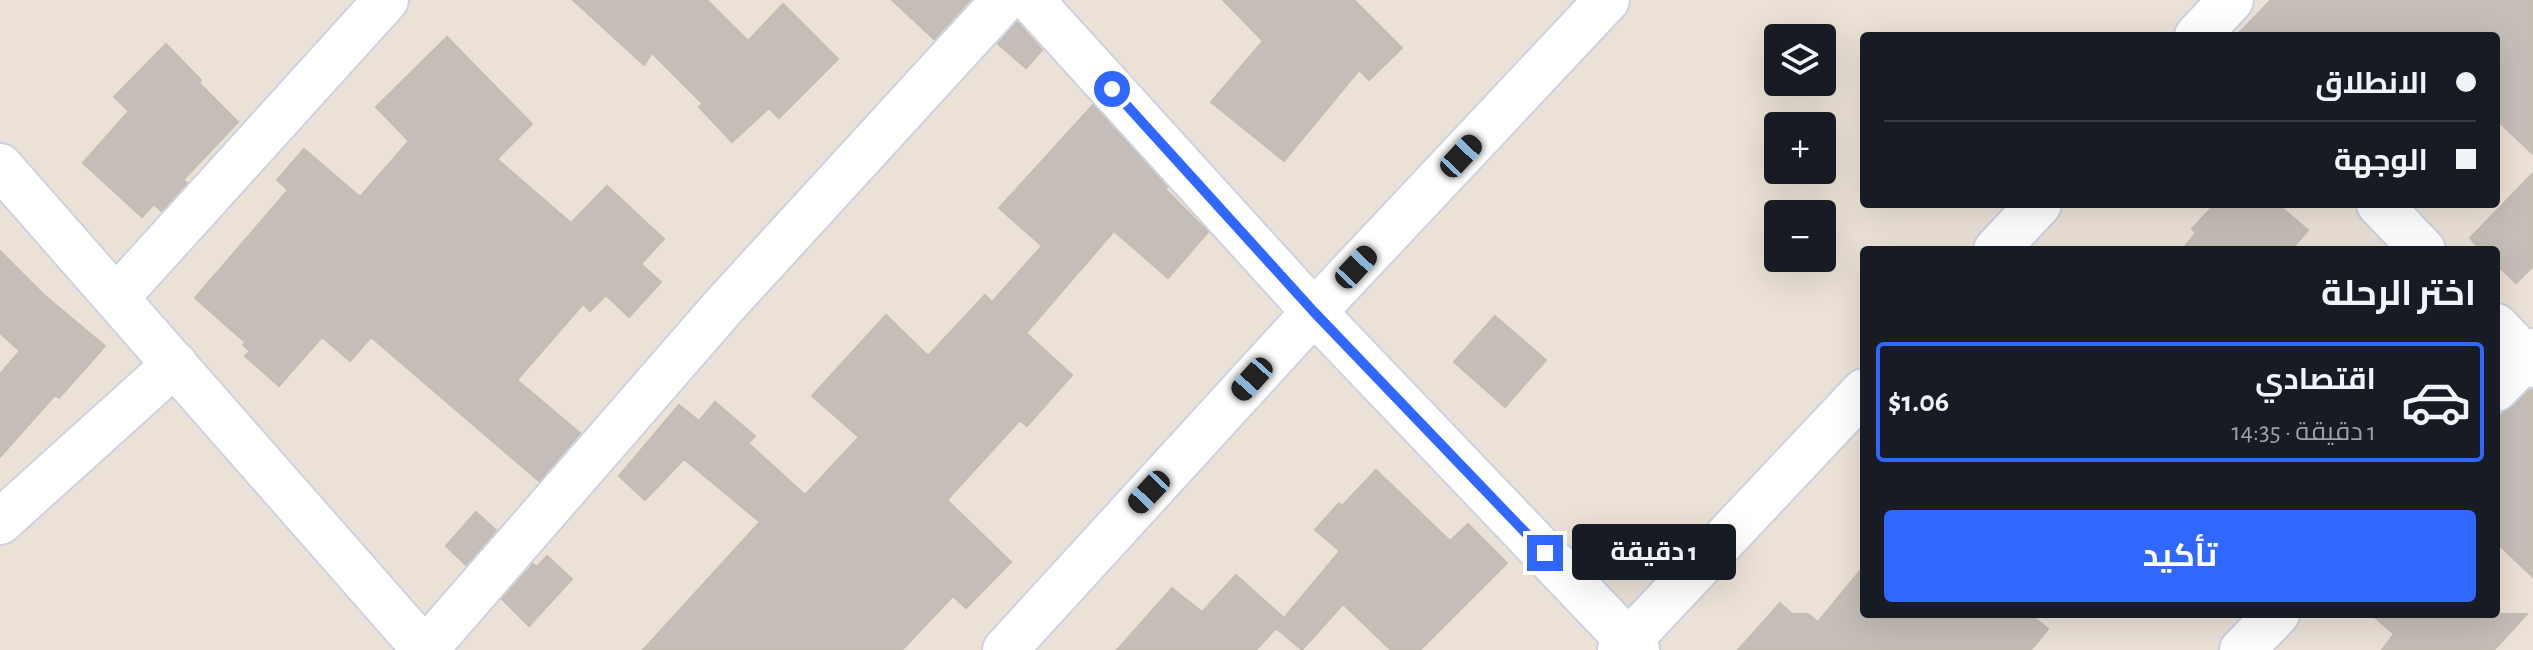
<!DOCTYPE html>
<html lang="ar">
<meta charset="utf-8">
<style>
body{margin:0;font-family:"Alegreya Sans",Cairo,sans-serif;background:#20242c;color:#f1f3f6;direction:rtl;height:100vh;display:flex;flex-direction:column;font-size:30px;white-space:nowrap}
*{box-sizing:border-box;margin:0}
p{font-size:26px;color:#9ea1a6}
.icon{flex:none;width:44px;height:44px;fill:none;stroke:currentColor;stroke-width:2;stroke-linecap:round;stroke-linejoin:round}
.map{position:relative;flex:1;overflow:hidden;direction:ltr}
.side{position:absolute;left:1860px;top:246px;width:640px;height:372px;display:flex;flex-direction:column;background:#171b24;border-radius:8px;box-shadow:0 8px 32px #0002;direction:rtl}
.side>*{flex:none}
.hud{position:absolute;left:1860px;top:32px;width:640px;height:176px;border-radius:8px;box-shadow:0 8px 32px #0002;direction:rtl;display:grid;align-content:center;height:176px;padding:0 24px;background:#171b24}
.tools{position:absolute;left:1764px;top:24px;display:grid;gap:16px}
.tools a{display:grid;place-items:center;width:72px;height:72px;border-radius:8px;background:#171b24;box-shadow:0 8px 32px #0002;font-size:40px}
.end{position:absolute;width:36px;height:36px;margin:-18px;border:10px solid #3068ff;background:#fff;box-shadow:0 0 0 4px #fff}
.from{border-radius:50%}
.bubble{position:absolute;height:56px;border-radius:8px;background:#171b24;box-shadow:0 8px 32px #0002;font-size:26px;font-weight:700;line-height:56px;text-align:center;direction:rtl}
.car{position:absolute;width:24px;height:48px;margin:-24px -12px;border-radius:10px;box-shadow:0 0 6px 2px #0007;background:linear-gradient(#222 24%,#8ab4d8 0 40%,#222 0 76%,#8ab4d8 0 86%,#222 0)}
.hud b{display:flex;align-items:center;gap:28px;height:76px;font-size:30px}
.hud b+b{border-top:2px solid #363941}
.hud i{width:20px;height:20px;background:#f1f3f6}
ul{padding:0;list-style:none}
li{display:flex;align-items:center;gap:24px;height:120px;margin:0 16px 12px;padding:0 8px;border:4px solid transparent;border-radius:8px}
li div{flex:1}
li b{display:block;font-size:30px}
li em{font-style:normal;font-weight:700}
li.on{border-color:#3068ff}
li>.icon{width:72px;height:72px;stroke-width:1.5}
h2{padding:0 24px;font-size:36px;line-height:96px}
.action{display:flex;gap:16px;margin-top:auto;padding:16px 24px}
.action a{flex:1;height:92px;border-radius:8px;background:#3068ff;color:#fff;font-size:32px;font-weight:700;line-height:92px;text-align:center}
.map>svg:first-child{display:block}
</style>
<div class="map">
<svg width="2533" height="650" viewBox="0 0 2533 650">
<rect width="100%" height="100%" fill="#ebe1d7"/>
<path fill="#c5beb8" stroke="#c5bdb2" stroke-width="2" d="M573 0H707L748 41 783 4 838 59 779 118 769 108 732 142 699 107 703 104 652 53 644 65Z
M892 0H970L934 39Z
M1223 0H1354L1402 48 1369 80 1359 70 1284 161 1211 102 1263 41Z
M2271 0H2533V154L2496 119V36H2236Z
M1017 22 1042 50 1026 68 998 44Z
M447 37 532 124 497 159 571 223 607 186 664 239 641 264 661 282 629 317 606 295 590 311 583 304 517 380 580 433 539 481 371 337 350 361 322 337 279 386 245 356 250 351 243 345 245 342 195 298 288 190 277 180 304 149 360 197 409 141 376 107Z
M166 44 201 80 199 83 238 122 183 180 187 183 161 211 154 204 142 217 83 163 129 111 114 97Z
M1093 105 1167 187 1165 189 1208 232 1168 278 1114 231 1026 333 1072 375 1027 426 1020 420 947 500 1011 562 966 608 953 596 902 650H643L760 522 684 459 645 500 619 476 679 405 699 421 715 402 755 436 748 443 805 495 859 437 812 396 886 315 928 356 985 295 992 302 1042 246 999 208Z
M2533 173V266L2516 283 2496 264V250H2481L2470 238Z
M2215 204H2277L2308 230 2291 250H2182L2196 233 2192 229Z
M0 251 44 295 105 346 59 398 55 395 0 457V374L20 351 0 333Z
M1495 316 1546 360 1505 407 1454 362Z
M2531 389H2533V577L2496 542V418L2514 406Z
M1376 470 1450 541 1468 524 1507 563 1420 650H1391L1343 604 1302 650 1276 628 1256 650H1117L1172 588 1202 612 1236 575 1284 618 1340 551 1315 530 1339 503 1342 506Z
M476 512 496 530 466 565 446 546Z
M547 556 572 579 529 626 502 599 533 564 537 567Z
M1864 566V614H2030L2048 629 2031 650H1738L1780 603 1792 614H1808L1818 622Z
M2371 614H2527L2494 650H2382L2394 634Z"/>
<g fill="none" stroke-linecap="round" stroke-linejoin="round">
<g stroke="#cdd2e1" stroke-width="48">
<path id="minor" d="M1031 0 1314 312 1637 650
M2197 36 2231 0
M0 166 425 650
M2379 204 2423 250
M1996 250 2039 204
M117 297 386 0
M2496 326 2533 365
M2496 389 2533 351
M0 522 175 364
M425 650 724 306 1004 0
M1005 650 1314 312 1607 0
M1620 650 1864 391
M2242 650 2277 614"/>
</g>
<use href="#minor" stroke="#fff" stroke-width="44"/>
</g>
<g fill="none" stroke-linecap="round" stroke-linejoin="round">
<path stroke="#3068ff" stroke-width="10" d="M1112 89 1314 312 1545 553"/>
</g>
</svg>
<div class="tools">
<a><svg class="icon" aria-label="layers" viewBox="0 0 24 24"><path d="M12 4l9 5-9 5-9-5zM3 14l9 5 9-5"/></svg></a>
<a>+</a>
<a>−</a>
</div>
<i class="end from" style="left:1112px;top:89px"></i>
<i class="end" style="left:1545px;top:553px"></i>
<div class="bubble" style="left:1572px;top:524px;width:164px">1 دقيقة</div>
<i class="car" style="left:1461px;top:156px;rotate:43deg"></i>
<i class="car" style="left:1356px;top:267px;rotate:43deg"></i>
<i class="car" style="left:1252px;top:379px;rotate:222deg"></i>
<i class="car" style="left:1149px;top:492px;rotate:223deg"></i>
<div class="hud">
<b><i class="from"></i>الانطلاق</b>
<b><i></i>الوجهة</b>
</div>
<section class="side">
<h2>اختر الرحلة</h2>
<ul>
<li class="on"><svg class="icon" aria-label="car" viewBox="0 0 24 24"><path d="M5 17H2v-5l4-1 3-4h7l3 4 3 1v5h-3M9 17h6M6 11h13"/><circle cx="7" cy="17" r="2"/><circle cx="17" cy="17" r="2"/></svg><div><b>اقتصادي</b><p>1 دقيقة · 14:35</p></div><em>$1.06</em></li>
</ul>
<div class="action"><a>تأكيد</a></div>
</section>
</div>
